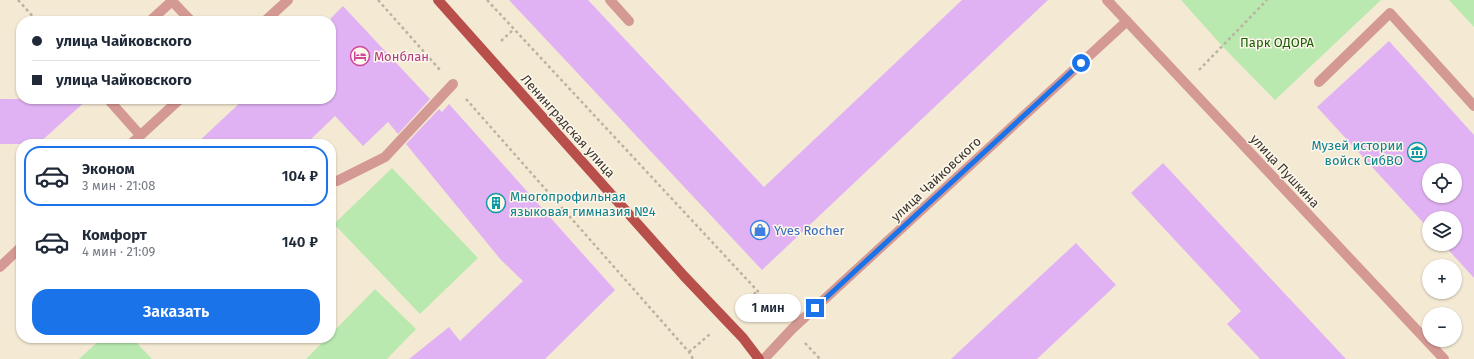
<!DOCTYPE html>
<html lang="ru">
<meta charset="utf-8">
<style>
body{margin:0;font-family:"Fira Sans",sans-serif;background:#f2f2f3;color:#1f2937;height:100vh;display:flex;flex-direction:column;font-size:15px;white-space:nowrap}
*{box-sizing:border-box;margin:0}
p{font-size:13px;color:#747a83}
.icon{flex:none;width:22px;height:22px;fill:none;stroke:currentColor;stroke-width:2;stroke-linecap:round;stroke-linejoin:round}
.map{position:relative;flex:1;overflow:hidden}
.details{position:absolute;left:16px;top:139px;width:320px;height:204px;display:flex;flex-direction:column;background:#fff;border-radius:16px;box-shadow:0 1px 3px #0004}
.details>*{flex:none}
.guide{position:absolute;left:16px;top:16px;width:320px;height:88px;border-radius:16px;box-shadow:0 1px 3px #0004;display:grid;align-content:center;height:88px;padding:0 16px;background:#fff}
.tools{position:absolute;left:1422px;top:163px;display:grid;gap:8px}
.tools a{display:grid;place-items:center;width:40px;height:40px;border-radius:50%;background:#fff;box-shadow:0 1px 3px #0004;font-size:20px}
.end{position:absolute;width:18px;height:18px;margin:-9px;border:5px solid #1a73e8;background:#fff;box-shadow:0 0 0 2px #fff}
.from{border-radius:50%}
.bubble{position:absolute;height:28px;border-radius:14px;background:#fff;box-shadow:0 1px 3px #0004;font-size:13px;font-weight:600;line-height:28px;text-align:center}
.guide b{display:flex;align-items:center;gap:14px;height:38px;font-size:15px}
.guide b+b{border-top:1px solid #e0e1e3}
.guide i{width:10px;height:10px;background:#1f2937}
ul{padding:7px 0 0;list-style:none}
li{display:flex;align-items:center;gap:12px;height:60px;margin:0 8px 6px;padding:0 8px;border:2px solid transparent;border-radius:16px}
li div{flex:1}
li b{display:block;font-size:15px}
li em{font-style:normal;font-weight:600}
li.on{border-color:#1a73e8}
li>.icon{width:36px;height:36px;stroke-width:1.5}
.action{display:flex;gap:8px;margin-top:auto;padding:8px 16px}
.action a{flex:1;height:46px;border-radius:16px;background:#1a73e8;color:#fff;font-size:16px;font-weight:600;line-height:46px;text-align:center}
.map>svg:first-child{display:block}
</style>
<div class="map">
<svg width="1474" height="359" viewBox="0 0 1474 359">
<rect width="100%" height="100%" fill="#f4ead4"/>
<path fill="#b9e9af" d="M1181 0H1381L1275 100 1223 47Z
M1449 0H1474V27Z
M392 168 478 258 420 314 334 224Z
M375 289 416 329 387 359H306L327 338H331V334Z
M102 338H132L152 359H79Z"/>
<path fill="#e1b2f3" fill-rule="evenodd" d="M509 0H588L764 187 962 0H1048L762 270Z
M343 6 430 99 398 134 388 122 363 146 335 116 306 144H196L244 99H331V18Z
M1389 41 1474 135V278L1443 244H1455V218H1429V229L1317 107ZM1429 170H1455V196H1429Z
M0 99H88L38 144H0Z
M449 104 615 290 545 359H409L449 327 460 341 523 281 501 260 406 144 439 109 442 112Z
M1163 163 1273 281 1346 359H1260L1227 324 1241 311 1131 193Z
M1076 243 1116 285 1037 359H951Z"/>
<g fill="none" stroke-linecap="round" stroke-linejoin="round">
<path stroke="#bbb3a1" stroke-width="2.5" stroke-dasharray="3 3" stroke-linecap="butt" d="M18 0 37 21
M378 0 440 70
M487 0 779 314
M501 41 514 29
M1199 70 1267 0
M466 99 689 352 693 359
M741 307 757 291
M805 343 820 359
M689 352 710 334"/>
<path stroke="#d59993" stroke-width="10" d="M610 0 629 21
M1107 0 1444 359
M150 21 172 1 191 21
M265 21 288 0
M1319 82 1390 13 1474 106
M108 99 140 135
M131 144 180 99
M337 181 385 157 453 84
M0 267 21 247
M764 359 792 329 1127 21"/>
<path stroke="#b84f4a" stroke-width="10" d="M438 0 684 276 743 338 759 359"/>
</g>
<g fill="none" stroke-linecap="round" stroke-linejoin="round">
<path stroke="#1a73e8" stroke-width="5" d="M815 308 1081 63"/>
</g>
<defs>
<g id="hotel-ring" transform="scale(1)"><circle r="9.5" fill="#fef7eb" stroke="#d1479c" stroke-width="1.5"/><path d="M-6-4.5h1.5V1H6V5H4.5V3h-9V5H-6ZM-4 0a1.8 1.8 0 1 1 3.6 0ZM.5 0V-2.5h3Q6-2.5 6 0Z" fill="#d1479c"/></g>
<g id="museum-ring" transform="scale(1)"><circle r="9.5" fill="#fef7eb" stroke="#0f9aa8" stroke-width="1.5"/><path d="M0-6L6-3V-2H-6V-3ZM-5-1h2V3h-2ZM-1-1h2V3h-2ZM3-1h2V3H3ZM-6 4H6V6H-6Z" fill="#0f9aa8"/></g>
<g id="building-ring" transform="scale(1)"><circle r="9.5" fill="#fef7eb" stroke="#0f9aa8" stroke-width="1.5"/><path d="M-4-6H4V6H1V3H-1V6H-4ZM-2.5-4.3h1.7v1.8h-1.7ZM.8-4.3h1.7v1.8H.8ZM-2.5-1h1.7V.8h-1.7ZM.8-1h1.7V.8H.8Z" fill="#0f9aa8"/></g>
<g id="shop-ring" transform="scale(1)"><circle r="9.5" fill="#fef7eb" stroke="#3f7fe0" stroke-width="1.5"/><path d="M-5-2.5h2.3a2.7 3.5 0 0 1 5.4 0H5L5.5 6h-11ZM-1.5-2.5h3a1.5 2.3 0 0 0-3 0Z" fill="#3f7fe0"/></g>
</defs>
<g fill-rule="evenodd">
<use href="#hotel-ring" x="360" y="56"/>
<use href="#museum-ring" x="1417" y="152"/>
<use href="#building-ring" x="496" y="203"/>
<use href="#shop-ring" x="760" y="230"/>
</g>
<g text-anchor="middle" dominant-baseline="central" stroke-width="3" stroke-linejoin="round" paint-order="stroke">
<g font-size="13" fill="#195d05" stroke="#fef7eb">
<text x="1277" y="42">Парк ОДОРА</text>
</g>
<g font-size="13" fill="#b23c85" stroke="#fef7eb" text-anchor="start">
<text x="374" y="56">Монблан</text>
</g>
<g font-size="13" fill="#3a362e" stroke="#fef7eb">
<text transform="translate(568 126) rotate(48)">Ленинградская улица</text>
<text transform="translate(1285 171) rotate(47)">улица Пушкина</text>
<text transform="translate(936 179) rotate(-43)">улица Чайковского</text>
</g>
<g font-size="13" fill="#0d838f" stroke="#fef7eb" text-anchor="end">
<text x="1403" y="145">Музей истории<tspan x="1403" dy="15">войск СибВО</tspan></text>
<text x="510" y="196" text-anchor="start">Многопрофильная<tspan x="510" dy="15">языковая гимназия №4</tspan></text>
</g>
<g font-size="13" fill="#366cbe" stroke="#fef7eb" text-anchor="start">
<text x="774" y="230">Yves Rocher</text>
</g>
</g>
</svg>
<div class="tools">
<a><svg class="icon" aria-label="locate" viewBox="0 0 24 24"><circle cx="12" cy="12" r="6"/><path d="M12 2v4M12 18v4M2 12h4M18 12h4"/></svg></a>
<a><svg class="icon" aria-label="layers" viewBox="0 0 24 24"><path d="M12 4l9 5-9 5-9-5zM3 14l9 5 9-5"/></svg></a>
<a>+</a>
<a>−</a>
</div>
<i class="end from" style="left:1081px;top:63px"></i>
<i class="end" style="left:815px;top:308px"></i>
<div class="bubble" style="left:735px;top:294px;width:66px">1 мин</div>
<div class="guide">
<b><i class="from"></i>улица Чайковского</b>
<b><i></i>улица Чайковского</b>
</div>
<section class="details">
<ul>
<li class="on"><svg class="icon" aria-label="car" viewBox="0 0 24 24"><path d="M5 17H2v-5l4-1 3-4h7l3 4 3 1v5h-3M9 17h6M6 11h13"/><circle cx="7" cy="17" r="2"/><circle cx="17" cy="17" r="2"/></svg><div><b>Эконом</b><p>3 мин · 21:08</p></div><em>104 ₽</em></li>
<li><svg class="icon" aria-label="car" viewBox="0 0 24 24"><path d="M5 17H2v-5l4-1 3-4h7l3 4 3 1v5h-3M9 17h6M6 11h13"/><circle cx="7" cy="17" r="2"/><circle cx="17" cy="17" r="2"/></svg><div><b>Комфорт</b><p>4 мин · 21:09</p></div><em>140 ₽</em></li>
</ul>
<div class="action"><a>Заказать</a></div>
</section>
</div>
